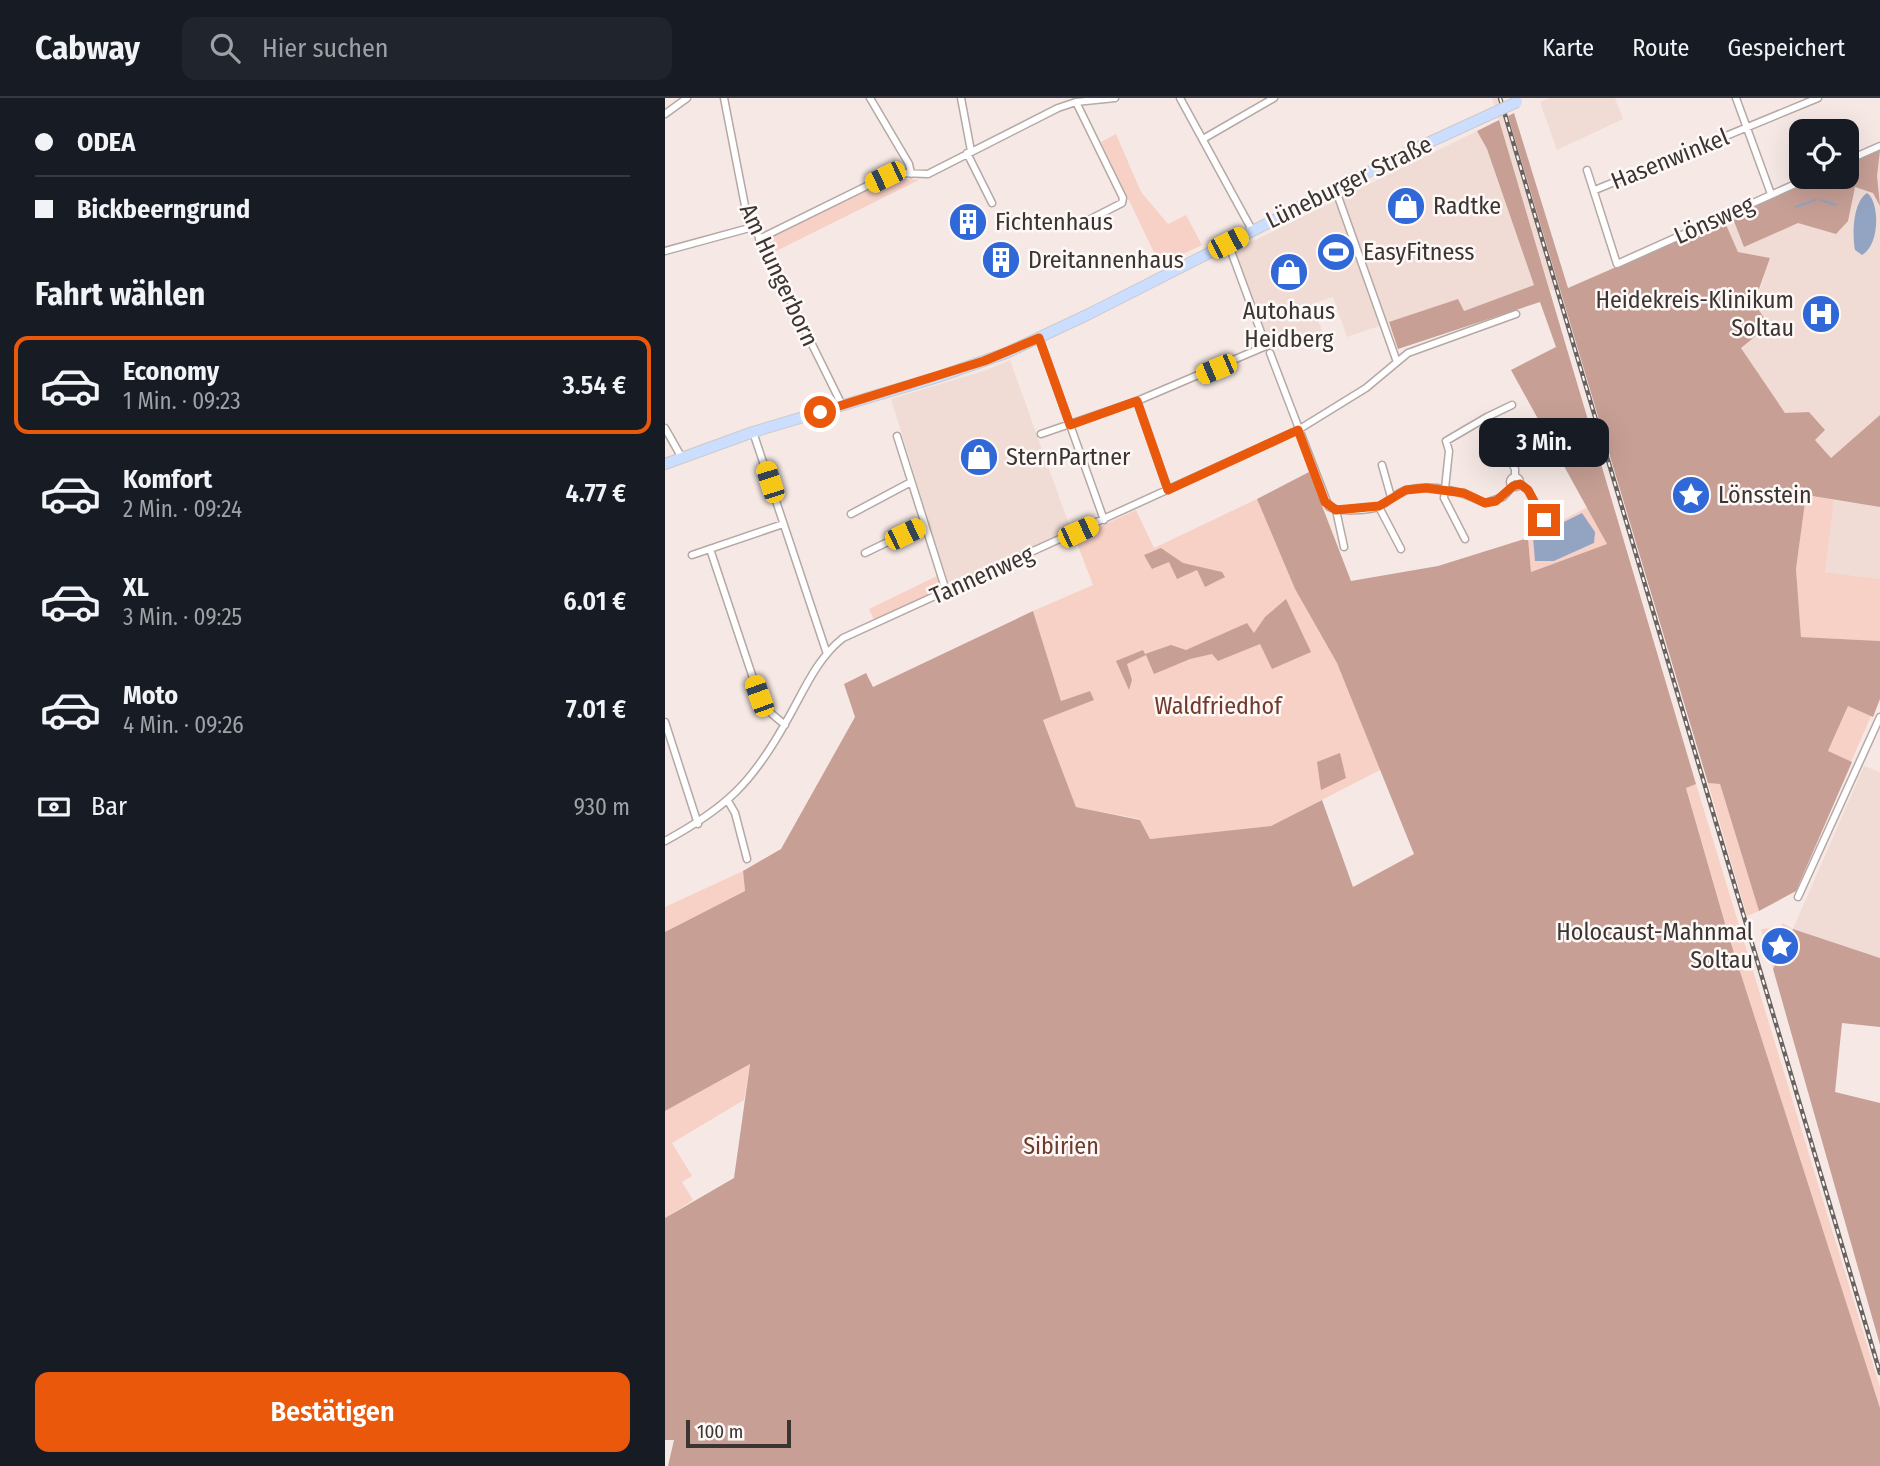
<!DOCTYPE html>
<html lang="de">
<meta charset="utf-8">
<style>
body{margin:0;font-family:"Fira Sans Condensed",sans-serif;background:#20242c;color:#f1f3f6;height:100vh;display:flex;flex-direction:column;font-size:26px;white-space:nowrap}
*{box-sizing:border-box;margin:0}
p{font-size:23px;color:#9ea1a6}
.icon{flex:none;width:38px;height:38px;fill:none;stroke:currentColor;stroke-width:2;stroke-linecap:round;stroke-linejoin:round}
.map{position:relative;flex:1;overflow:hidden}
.side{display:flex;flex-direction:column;background:#171b24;width:665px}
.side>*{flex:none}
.top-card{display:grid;align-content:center;height:154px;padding:0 35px;background:#171b24}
.buttons{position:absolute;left:1124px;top:21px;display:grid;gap:14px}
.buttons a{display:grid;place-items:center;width:70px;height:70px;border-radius:14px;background:#171b24;box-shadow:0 7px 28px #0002;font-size:35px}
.scale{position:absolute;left:21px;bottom:18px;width:105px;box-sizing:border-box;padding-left:7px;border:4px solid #3a3533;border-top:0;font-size:19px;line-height:24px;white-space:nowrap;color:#3a3533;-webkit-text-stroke:5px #fef8f7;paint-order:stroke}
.end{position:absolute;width:32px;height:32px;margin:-16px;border:9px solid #ea580c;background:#fff;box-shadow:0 0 0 4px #fff}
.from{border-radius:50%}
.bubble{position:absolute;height:49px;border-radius:14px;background:#171b24;box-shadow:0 7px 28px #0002;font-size:23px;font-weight:600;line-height:49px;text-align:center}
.car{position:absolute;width:21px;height:42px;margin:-21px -10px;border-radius:9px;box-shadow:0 0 5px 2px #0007;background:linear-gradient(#f5c518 24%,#345 0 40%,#f5c518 0 76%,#345 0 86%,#f5c518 0)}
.top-card b{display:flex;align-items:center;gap:24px;height:66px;font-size:26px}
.top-card b+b{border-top:2px solid #363941}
.top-card i{width:18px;height:18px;background:#f1f3f6}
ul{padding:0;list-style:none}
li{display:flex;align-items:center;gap:21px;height:98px;margin:0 14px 10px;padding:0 21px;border:4px solid transparent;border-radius:14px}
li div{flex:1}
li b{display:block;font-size:26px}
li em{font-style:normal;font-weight:600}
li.active{border-color:#ea580c}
li>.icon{width:63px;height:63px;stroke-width:1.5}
h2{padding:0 35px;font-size:32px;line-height:84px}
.pay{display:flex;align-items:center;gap:18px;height:77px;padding:0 35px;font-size:26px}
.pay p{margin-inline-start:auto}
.button{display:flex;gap:14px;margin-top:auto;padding:14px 35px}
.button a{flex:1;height:80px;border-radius:14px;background:#ea580c;color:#fff;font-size:28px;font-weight:600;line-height:80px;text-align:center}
header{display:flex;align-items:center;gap:42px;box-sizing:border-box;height:98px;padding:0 35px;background:#171b24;border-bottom:2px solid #363941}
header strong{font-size:33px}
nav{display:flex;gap:38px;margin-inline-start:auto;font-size:24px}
.search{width:490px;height:63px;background:#20242c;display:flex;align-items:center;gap:18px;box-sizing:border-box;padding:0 24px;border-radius:14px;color:#9ea1a6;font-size:26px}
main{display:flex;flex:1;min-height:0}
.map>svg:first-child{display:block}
</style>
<header>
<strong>Cabway</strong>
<div class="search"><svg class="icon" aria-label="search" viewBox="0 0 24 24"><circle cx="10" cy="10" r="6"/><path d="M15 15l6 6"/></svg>Hier suchen</div>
<nav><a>Karte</a><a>Route</a><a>Gespeichert</a></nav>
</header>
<main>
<section class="side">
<div class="top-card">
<b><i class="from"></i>ODEA</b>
<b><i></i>Bickbeerngrund</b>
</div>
<h2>Fahrt wählen</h2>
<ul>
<li class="active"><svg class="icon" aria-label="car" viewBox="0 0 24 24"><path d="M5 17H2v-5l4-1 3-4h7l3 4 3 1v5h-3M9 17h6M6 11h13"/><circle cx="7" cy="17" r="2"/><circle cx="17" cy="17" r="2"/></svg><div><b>Economy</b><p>1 Min. · 09:23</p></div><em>3.54 €</em></li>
<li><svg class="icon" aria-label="car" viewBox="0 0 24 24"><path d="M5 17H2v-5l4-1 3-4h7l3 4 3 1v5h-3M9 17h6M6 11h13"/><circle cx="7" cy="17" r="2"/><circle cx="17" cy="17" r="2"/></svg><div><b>Komfort</b><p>2 Min. · 09:24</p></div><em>4.77 €</em></li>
<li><svg class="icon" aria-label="car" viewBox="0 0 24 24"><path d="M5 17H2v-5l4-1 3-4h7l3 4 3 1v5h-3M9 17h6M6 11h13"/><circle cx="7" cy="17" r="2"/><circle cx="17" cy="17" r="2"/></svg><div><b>XL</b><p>3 Min. · 09:25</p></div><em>6.01 €</em></li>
<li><svg class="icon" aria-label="car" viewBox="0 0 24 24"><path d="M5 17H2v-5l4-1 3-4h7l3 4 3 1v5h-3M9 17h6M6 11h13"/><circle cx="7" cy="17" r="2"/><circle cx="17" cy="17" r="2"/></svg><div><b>Moto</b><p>4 Min. · 09:26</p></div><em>7.01 €</em></li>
</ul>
<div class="pay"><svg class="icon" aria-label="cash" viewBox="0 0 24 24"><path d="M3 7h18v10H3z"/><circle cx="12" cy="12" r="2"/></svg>Bar<p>930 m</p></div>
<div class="button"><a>Bestätigen</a></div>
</section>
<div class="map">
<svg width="1215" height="1368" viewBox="0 0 1215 1368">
<rect width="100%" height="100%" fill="#f6e9e5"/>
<path fill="#f0dbd5" d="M827 0H838L897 193 885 192Z
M885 0H950L958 21 892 52 875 4Z
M812 33 822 51 869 187 798 213 793 201 682 239 668 199 647 206 659 238 630 249 625 235 602 243 568 153Z
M1215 52V317L1166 360 1150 342 1160 332 1144 314 1120 316 1076 250 1105 160 1073 154 1059 122 1155 79H1181V67Z
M345 262 407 435 284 489 226 301 322 272Z
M1169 402 1215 409V481L1160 474Z
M1199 668 1215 674V860L1128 831Z"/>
<path fill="#f7d0c6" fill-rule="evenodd" d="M451 36 476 94 503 126 521 117 537 147 495 167 436 44Z
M226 79 254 82 105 156 101 147 102 141Z
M1141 397 1169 402 1160 474 1215 481V543L1136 539 1131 471Z
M592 401 630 491 672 565 717 671 606 728 485 741 475 721 411 709 378 622 429 602 425 593 396 603 368 513 428 487 410 440 471 412 489 450Z
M923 409 942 446 866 474 863 440ZM917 415 929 445 889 463 868 439Z
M272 478 276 491 209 522 204 511Z
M1183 608 1206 618 1186 664 1163 654Z
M1043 685 1055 686 1094 813 1082 818Z
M1031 686 1215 1289V1310L1063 836 1021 689Z
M78 773 80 793 0 834V809Z
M1117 825 1128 831 1108 871 1096 831 1117 829Z
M85 965 79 1002 7 1045 27 1078 17 1084 28 1102 0 1120V1013Z"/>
<path fill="#c79f95" d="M849 15 903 190 1059 122 1073 154 1105 160 1089 205 1104 227 1076 250 1120 315 1144 314 1160 332 1150 342 1166 360 1215 317V409L1141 397 1131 471 1136 539 1215 543V601L1208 619 1183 608 1163 653 1187 664 1131 793 1094 813 1055 686 1043 685 843 18Z
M834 22 1031 686 1021 690 1063 836 1215 1310V1368H3L9 1342H0V1120L69 1080 85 966 0 1013V834L80 793 78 773 116 751 190 619 179 586 201 575 208 589 368 513 396 603 425 593 429 602 378 622 411 709 475 722 485 741 606 728 657 702 688 789 749 756 672 565 630 491 592 401 644 374 686 483 773 468 863 440 866 474 942 446 846 272 891 249 875 204 733 251 724 224 793 201 799 213 869 187 822 51 812 33Z
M1215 52 1212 78 1215 108 1208 95 1190 89 1183 123 1171 136 1133 125 1079 149 1067 118 1155 79H1181V67Z
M496 450 518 465 557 474 560 479 540 489 532 472 512 481 504 464 487 471 479 457Z
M621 501 646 554 607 571 595 546 553 563 547 556 525 561 489 576 481 557 462 566 467 582 464 592 451 563 478 552 480 556 506 547 521 552 582 525 589 535 600 519Z
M675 655 681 680 656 692 652 664Z
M1128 831 1215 860V929L1177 925 1170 994 1215 1005V1247L1108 871Z"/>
<path fill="#93a4c3" d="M1202 95C1215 104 1215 147 1197 157L1190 152C1187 136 1188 104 1202 95Z
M917 415 930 434 929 445 889 463H870L868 439Z"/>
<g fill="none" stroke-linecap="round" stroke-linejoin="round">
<path stroke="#93a4c3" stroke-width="2" d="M1156 102 1171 107
M1131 109 1150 102"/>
<g stroke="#b5a8a5" stroke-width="9">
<path id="street" d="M59 0 81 113 177 307
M205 0 244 66 246 76
M296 0 306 53
M515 0 587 132
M1071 0 1106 96
M411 4 458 100 457 105 412 128
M0 16 22 0
M538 41 609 0
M302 55 327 105
M1181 63 1215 48
M922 72 952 166 1146 79
M670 90 732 264
M930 92 1153 0
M94 141 220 79 234 75 263 76 393 10 411 4 450 0
M0 153 88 129
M374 240 439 422
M605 255 664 409C675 414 701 413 713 409 723 405 730 395 741 392 769 385 795 393 820 405L838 399 848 388
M472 303 503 392
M822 319 847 307
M0 330 17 360
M88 334 161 553
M376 336 472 303 601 248 563 145
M232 338 281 493
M717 367 726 399
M845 384a5 5 0 1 1 10 0a5 5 0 1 1-10 0Z
M855 386 863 392 879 422
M714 409 736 451
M671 412 679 449
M186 416 246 384
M800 441 779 400 784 353 781 343 822 319 850 371V378
M45 451 94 598 107 616 120 627
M200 455 260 426
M27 457 118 426
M0 624 33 726
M63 703 70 715 82 761
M0 743C61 710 87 685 121 624 138 595 151 561 178 540L633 332 701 290 743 255 851 216
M1133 799 1215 619"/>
</g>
<g stroke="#cccaca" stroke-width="12">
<path id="primary" d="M0 366 88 334 273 279 341 255 424 216 741 55 828 15"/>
</g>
<use href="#street" stroke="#fff" stroke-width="6"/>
<use href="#primary" stroke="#cbdeff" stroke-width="10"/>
<g stroke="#69625f" stroke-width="4.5">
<path id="rail" d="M835 0 1215 1275"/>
</g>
<use href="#rail" stroke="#fef8f7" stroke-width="2" stroke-dasharray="5" stroke-linecap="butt"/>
<g stroke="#cccaca" stroke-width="12" stroke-linecap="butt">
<path id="primary-bridge" d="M828 15 852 4"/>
</g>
<use href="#primary-bridge" stroke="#cbdeff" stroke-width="10"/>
</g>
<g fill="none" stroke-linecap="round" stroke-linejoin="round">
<path stroke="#ea580c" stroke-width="9" d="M155 314 319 263 374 240 405 327 472 303 503 392 633 332 660 404 671 412 714 408 741 392 761 390 799 395 820 405 831 403 848 388 855 386 863 392 879 422"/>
</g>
<defs>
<g id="shop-disc" transform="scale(2.0125)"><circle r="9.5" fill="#3168d7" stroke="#fef8f7"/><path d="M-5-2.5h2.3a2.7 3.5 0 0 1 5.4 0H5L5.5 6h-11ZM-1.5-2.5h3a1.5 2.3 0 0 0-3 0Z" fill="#fff"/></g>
<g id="building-disc" transform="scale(2.0125)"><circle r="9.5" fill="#3168d7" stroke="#fef8f7"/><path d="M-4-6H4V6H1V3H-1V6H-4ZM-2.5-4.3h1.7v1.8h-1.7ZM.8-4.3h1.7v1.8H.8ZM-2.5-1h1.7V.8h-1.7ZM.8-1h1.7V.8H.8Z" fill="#fff"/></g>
<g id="stadium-disc" transform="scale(2.0125)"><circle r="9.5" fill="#3168d7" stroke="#fef8f7"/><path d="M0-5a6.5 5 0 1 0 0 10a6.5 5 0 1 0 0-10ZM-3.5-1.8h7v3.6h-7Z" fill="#fff"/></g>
<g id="hospital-disc" transform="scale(2.0125)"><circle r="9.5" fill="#3168d7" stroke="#fef8f7"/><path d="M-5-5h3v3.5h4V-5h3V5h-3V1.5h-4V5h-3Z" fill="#fff"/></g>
<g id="sight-disc" transform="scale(2.0125)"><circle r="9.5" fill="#3168d7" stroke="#fef8f7"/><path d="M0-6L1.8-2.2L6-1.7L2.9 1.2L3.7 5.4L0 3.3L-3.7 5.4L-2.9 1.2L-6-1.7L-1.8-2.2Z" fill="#fff"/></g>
</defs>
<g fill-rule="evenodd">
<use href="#shop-disc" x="741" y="108"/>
<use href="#building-disc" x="303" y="124"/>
<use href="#stadium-disc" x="671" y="154"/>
<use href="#building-disc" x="336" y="162"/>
<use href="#shop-disc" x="624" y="174"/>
<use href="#hospital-disc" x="1156" y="216"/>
<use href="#shop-disc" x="314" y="359"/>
<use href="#sight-disc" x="1026" y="397"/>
<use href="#sight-disc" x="1115" y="848"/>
</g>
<g text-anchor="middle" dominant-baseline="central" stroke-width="5" stroke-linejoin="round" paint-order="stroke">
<g font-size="24" fill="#3a3533" stroke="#fef8f7">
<text transform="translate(1005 61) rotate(-22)">Hasenwinkel</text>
<text transform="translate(684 84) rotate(-26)">Lüneburger Straße</text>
<text transform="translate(1049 122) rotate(-24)">Lönsweg</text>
<text transform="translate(114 177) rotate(65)">Am Hungerborn</text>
<text transform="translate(317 477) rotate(-24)">Tannenweg</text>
</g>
<g font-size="24" fill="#3a3533" stroke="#fef8f7" text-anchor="start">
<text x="768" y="108">Radtke</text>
<text x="330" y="124">Fichtenhaus</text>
<text x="698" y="154">EasyFitness</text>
<text x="363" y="162">Dreitannenhaus</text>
<text x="1129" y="202" text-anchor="end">Heidekreis-Klinikum<tspan x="1129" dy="28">Soltau</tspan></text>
<text x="624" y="213" text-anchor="middle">Autohaus<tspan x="624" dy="28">Heidberg</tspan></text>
<text x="341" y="359">SternPartner</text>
<text x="1053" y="397">Lönsstein</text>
<text x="1088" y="834" text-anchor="end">Holocaust-Mahnmal<tspan x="1088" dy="28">Soltau</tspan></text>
</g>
<g font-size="24" fill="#703a2c" stroke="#fef8f7">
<text x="553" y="608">Waldfriedhof</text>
<text x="396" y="1048">Sibirien</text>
</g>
</g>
</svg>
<div class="buttons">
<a><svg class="icon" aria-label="locate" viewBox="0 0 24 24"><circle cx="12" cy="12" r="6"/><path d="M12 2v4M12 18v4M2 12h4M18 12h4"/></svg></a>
</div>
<div class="scale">100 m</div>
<i class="end from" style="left:155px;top:314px"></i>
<i class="end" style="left:879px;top:422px"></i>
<div class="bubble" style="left:814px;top:320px;width:130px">3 Min.</div>
<i class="car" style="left:220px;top:79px;rotate:244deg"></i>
<i class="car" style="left:563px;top:145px;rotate:63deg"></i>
<i class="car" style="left:551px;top:271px;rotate:247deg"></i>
<i class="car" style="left:105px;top:384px;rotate:342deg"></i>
<i class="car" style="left:413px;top:434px;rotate:65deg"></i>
<i class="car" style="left:240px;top:436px;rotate:64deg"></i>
<i class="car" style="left:94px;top:598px;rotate:340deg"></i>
</div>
</main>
